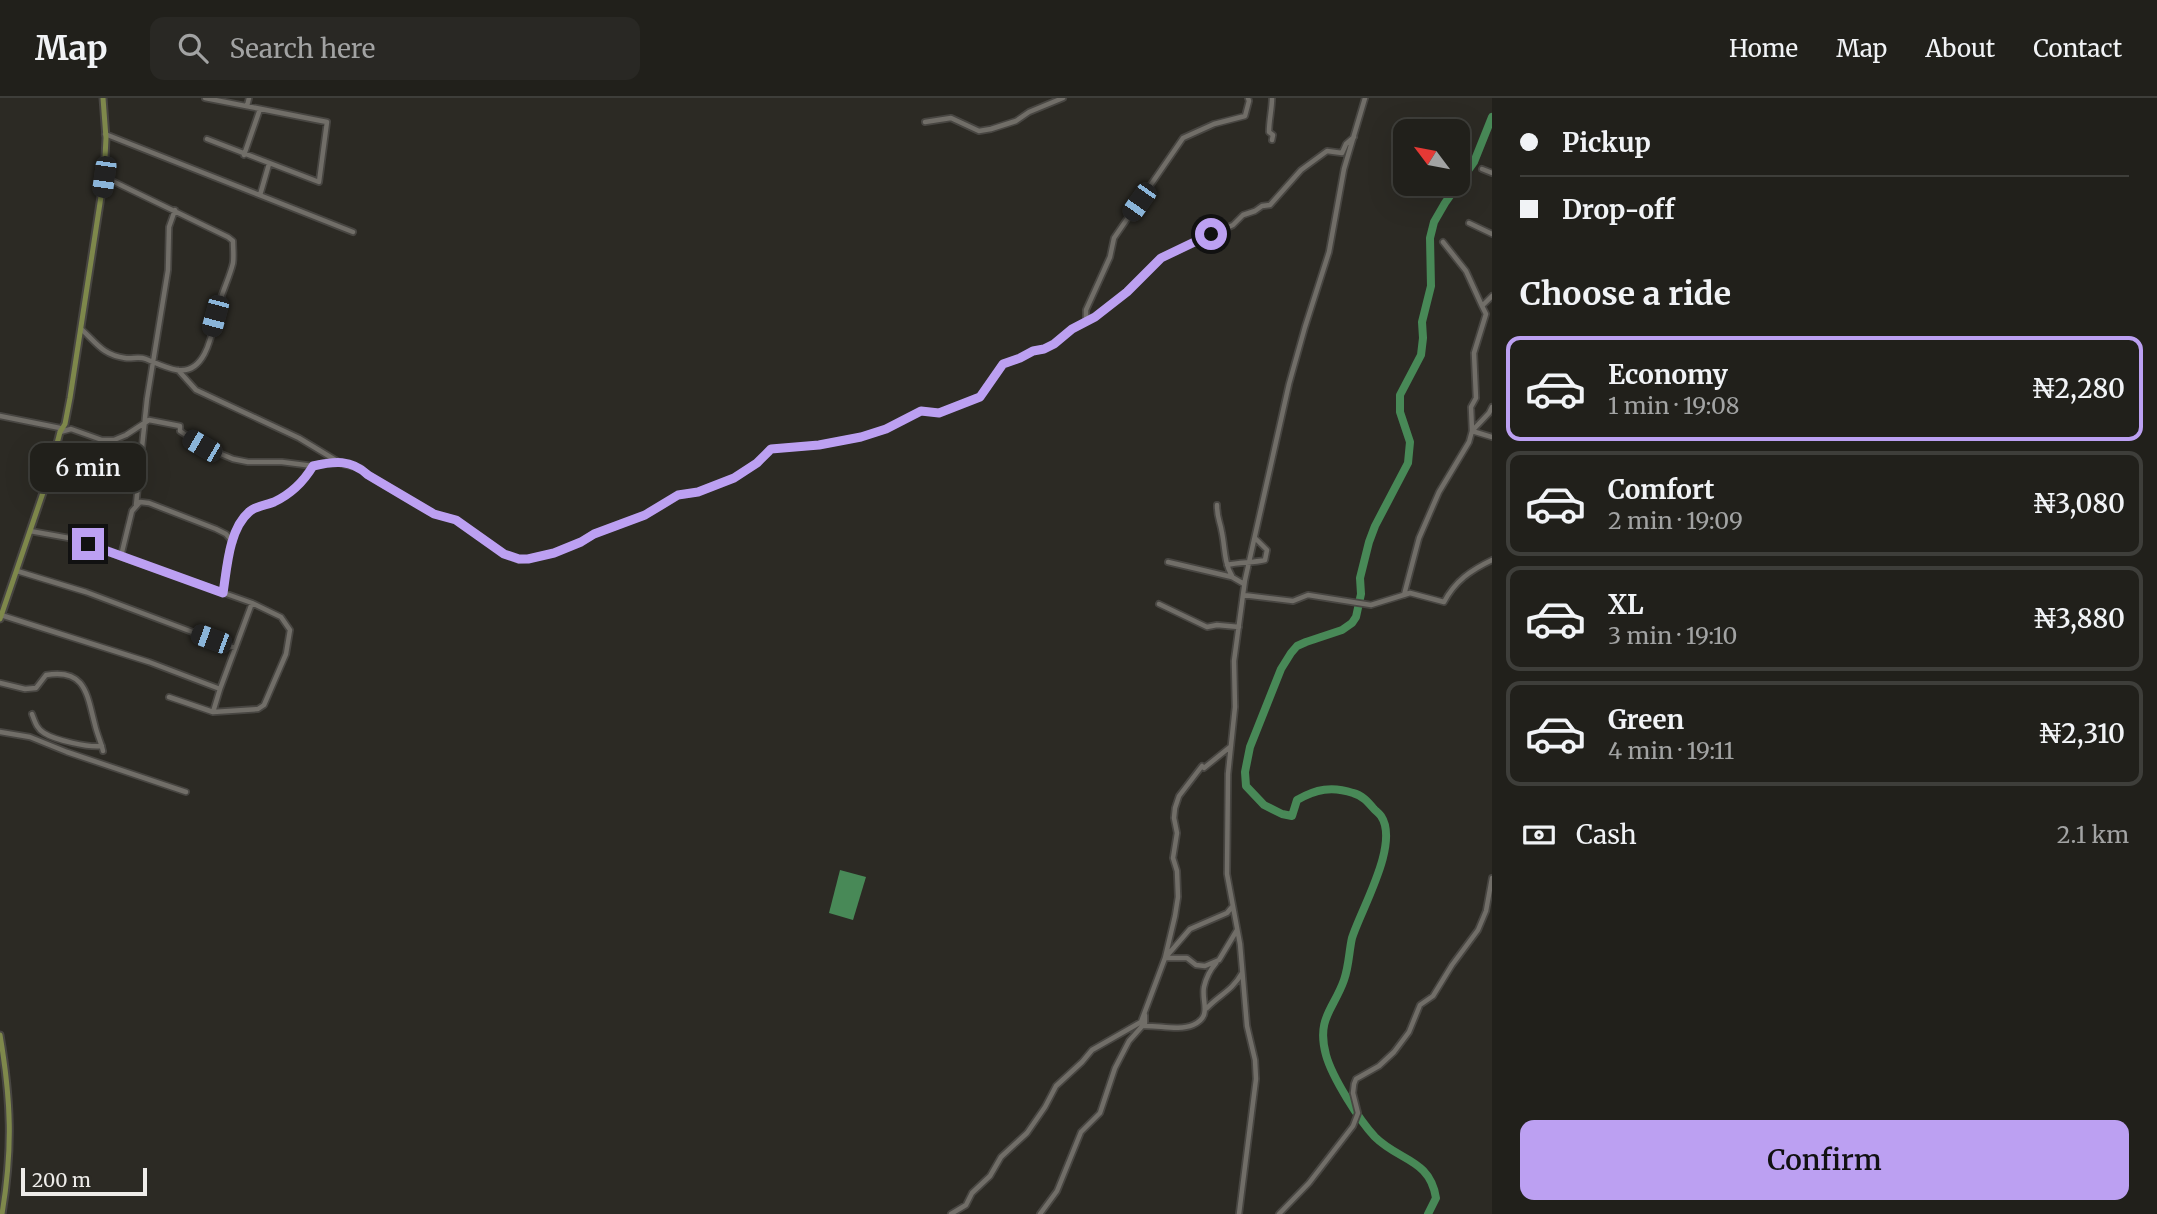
<!DOCTYPE html>
<meta charset="utf-8">
<style>
body{margin:0;font-family:Merriweather,serif;background:#292824;color:#f1f3f6;height:100vh;display:flex;flex-direction:column;font-size:26px;white-space:nowrap}
*{box-sizing:border-box;margin:0}
p{font-size:23px;color:#a2a3a3}
.icon{flex:none;width:38px;height:38px;fill:none;stroke:currentColor;stroke-width:2;stroke-linecap:round;stroke-linejoin:round}
.map{position:relative;flex:1;overflow:hidden}
.details{display:flex;flex-direction:column;background:#21201b;width:665px}
.details>*{flex:none}
.banner{display:grid;align-content:center;height:154px;padding:0 28px;background:#21201b}
.needle{width:46px;rotate:302deg}
.buttons{position:absolute;left:1393px;top:21px;display:grid;gap:14px}
.buttons a{display:grid;place-items:center;width:77px;height:77px;border-radius:14px;background:#21201b;box-shadow:0 7px 28px #0002,0 0 0 2px #3e3e3a;font-size:35px}
.scale{position:absolute;left:21px;bottom:18px;width:126px;box-sizing:border-box;padding-left:7px;border:4px solid #eeece9;border-top:0;font-size:19px;line-height:24px;white-space:nowrap;color:#eeece9;-webkit-text-stroke:5px #2c2a24;paint-order:stroke}
.end{position:absolute;width:32px;height:32px;margin:-16px;border:9px solid #bca0f2;background:#111;box-shadow:0 0 0 4px #111}
.from{border-radius:50%}
.bubble{position:absolute;height:49px;border-radius:14px;background:#21201b;box-shadow:0 7px 28px #0002,0 0 0 2px #3e3e3a;font-size:23px;font-weight:600;line-height:49px;text-align:center}
.car{position:absolute;width:21px;height:42px;margin:-21px -10px;border-radius:9px;box-shadow:0 0 5px 2px #0007;background:linear-gradient(#222 24%,#8ab4d8 0 40%,#222 0 76%,#8ab4d8 0 86%,#222 0)}
.banner b{display:flex;align-items:center;gap:24px;height:66px;font-size:26px}
.banner b+b{border-top:2px solid #3e3e3a}
.banner i{width:18px;height:18px;background:#f1f3f6}
ul{padding:0;list-style:none}
li{display:flex;align-items:center;gap:21px;height:105px;margin:0 14px 10px;padding:0 14px;border:4px solid #3e3e3a;border-radius:14px}
li div{flex:1}
li b{display:block;font-size:26px}
li em{font-style:normal;font-weight:600}
li.selected{border-color:#bca0f2}
li>.icon{width:63px;height:63px;stroke-width:1.5}
h2{padding:0 28px;font-size:32px;line-height:84px}
.pay{display:flex;align-items:center;gap:18px;height:77px;padding:0 28px;font-size:26px}
.pay p{margin-inline-start:auto}
.primary-button{display:flex;gap:14px;margin-top:auto;padding:14px 28px}
.primary-button a{flex:1;height:80px;border-radius:14px;background:#bca0f2;color:#111;font-size:28px;font-weight:600;line-height:80px;text-align:center}
header{display:flex;align-items:center;gap:42px;box-sizing:border-box;height:98px;padding:0 35px;background:#21201b;border-bottom:2px solid #3e3e3a}
header strong{font-size:33px}
nav{display:flex;gap:38px;margin-inline-start:auto;font-size:24px}
.search{width:490px;height:63px;background:#292824;display:flex;align-items:center;gap:18px;box-sizing:border-box;padding:0 24px;border-radius:14px;color:#a2a3a3;font-size:26px}
main{display:flex;flex:1;min-height:0}
.map>svg:first-child{display:block}
</style>
<header>
<strong>Map</strong>
<div class="search"><svg class="icon" aria-label="search" viewBox="0 0 24 24"><circle cx="10" cy="10" r="6"/><path d="M15 15l6 6"/></svg>Search here</div>
<nav><a>Home</a><a>Map</a><a>About</a><a>Contact</a></nav>
</header>
<main>
<div class="map">
<svg width="1492" height="1116" viewBox="0 0 1492 1116">
<rect width="100%" height="100%" fill="#2c2a24"/>
<path fill="#488957" d="M840 772 866 779 853 822 829 815Z"/>
<g fill="none" stroke-linecap="round" stroke-linejoin="round">
<path stroke="#488957" stroke-width="8" d="M1428 1116 1436 1100C1430 1061 1399 1063 1375 1039 1359 1022 1332 979 1326 957 1316 920 1334 911 1344 882 1349 868 1349 853 1352 840 1361 811 1400 746 1381 718 1379 715 1376 713 1374 711 1368 704 1362 697 1353 695 1332 688 1316 691 1297 702L1292 718 1282 716 1264 707 1246 688 1245 674 1250 649 1281 571 1291 555 1297 548 1306 544 1342 532 1352 525 1356 519 1361 496 1360 480 1369 444 1375 428 1408 365 1410 344 1400 314V297L1421 257 1423 240 1422 224 1431 188 1430 140 1434 124 1445 105 1474 64 1492 19"/>
<g stroke="#484642" stroke-width="8">
<path id="minor" d="M205 0 327 24 319 84 207 41
M1272 0C1272 11 1269 22 1269 34L1273 37 1272 42
M247 8 249 0
M925 24 951 20 979 33 991 31 1016 23 1029 14 1063 0
M105 36 353 134
M244 57 260 11
M1482 71 1492 75
M260 97 269 66
M1469 125 1492 136
M1443 144 1466 173 1482 208
M1086 223V212L1110 159 1114 140 1183 40 1214 26 1245 18 1249 3 1248 0
M81 231C96 244 102 257 125 260 133 261 139 258 146 261 156 265 166 270 177 272 209 277 213 227 219 206 223 192 230 178 233 165 234 158 233 150 233 143L228 139 104 79
M178 272 196 292 299 340 342 366 360 370 368 377 434 416 456 422 504 456 519 462 528 461 554 455 581 444 594 436 645 417 679 397 698 394 734 380 757 365 771 351 819 347 861 339 886 331 921 313 939 315 980 299 1003 266 1020 260 1033 253 1044 251 1054 246 1072 231 1095 219 1127 194 1161 160 1233 127 1243 117 1255 113 1262 108 1270 107 1301 72 1327 53 1342 55 1346 46 1354 39
M1492 309 1489 315 1472 333 1492 339
M0 318 60 330V334L71 331 102 342H114L126 337 149 322 180 328V333L202 348 233 361 248 364H282L313 368 335 362
M136 407 147 301 168 172 169 129 175 112
M1217 407C1217 421 1220 422 1222 435 1225 449 1224 465 1232 478
M30 433 69 440 252 505 281 519 290 532 286 556 264 607 258 611 213 614 169 599
M121 458 132 413 140 404 149 405 216 431 226 436 233 444
M1168 464 1232 479 1244 486
M1227 467C1240 464 1252 465 1265 462L1267 452 1255 440
M17 473 86 494 235 550
M223 495C227 469 228 432 249 414 255 408 267 407 274 404 291 396 304 383 313 368
M1243 497 1293 503 1308 497 1371 507 1410 495 1444 504C1455 483 1471 472 1492 462
M1404 497 1419 440 1439 394 1469 344 1472 333 1471 309 1476 300 1474 255 1486 216 1482 208 1492 198
M1159 506 1207 529 1217 527 1239 529
M1 517 149 564 220 591 213 614
M0 585 25 591 36 590 46 577C86 570 87 597 95 627 97 636 101 644 103 653
M220 591 252 505
M32 616C35 624 37 631 44 635 55 642 89 650 102 648
M0 634 30 639 67 654 186 694
M1230 649 1204 670 1202 668 1179 698 1175 710 1174 720 1177 735 1173 760 1177 773 1178 799 1175 818 1165 860H1187L1196 867 1205 868 1219 862 1237 832
M1207 910C1219 897 1232 893 1242 875
M1143 928C1158 927 1179 933 1193 927 1213 918 1201 904 1204 889 1206 880 1210 872 1216 865
M951 1116 966 1107 972 1095 990 1078 1001 1059 1027 1035 1045 1009 1056 988 1082 964 1092 952 1141 924 1165 860 1190 831 1227 815 1232 809
M1040 1116 1057 1093 1081 1034 1100 1015 1115 970 1129 943 1145 925V917
M1239 1116 1256 981 1255 962 1247 928 1240 846 1227 776 1228 676 1235 609 1234 563 1245 482 1289 286 1305 229 1329 154 1344 71 1365 0
M1279 1116 1309 1085 1353 1028 1358 1015 1353 995 1354 986 1356 981 1379 968 1394 954 1409 934 1420 907 1433 898 1452 867 1478 832 1486 813 1492 780"/>
</g>
<g stroke="#484642" stroke-width="9">
<path id="major" d="M0 521 48 380 60 334 65 326 70 300 104 79 106 40 103 0
M0 937C11 1002 13 1050 2 1116"/>
</g>
<use href="#minor" stroke="#716e68" stroke-width="4.5"/>
<use href="#major" stroke="#7e884b" stroke-width="5"/>
</g>
<g fill="none" stroke-linecap="round" stroke-linejoin="round">
<path stroke="#bca0f2" stroke-width="9" d="M88 446 223 495C227 470 229 431 249 414 255 408 267 407 274 404 291 396 304 383 313 368 334 363 351 361 368 377L434 416 456 422 504 456 519 461H528L554 455 581 444 594 436 645 417 678 397 698 394 734 380 757 365 771 351 819 347 861 339 886 331 921 313 939 315 980 299 1003 266 1020 260 1033 253 1044 251 1054 246 1072 231 1095 219 1127 194 1161 160 1211 136"/>
</g>
</svg>
<div class="buttons">
<a><svg class="needle" viewBox="-14 -14 28 28"><path d="M0-13l5 13h-10z" fill="#e53935"/><path d="M0 13l5-13h-10z" fill="#a2a3a3"/></svg></a>
</div>
<div class="scale">200 m</div>
<i class="end from" style="left:1211px;top:136px"></i>
<i class="end" style="left:88px;top:446px"></i>
<div class="bubble" style="left:30px;top:345px;width:116px">6 min</div>
<i class="car" style="left:104px;top:79px;rotate:188deg"></i>
<i class="car" style="left:1139px;top:104px;rotate:215deg"></i>
<i class="car" style="left:215px;top:218px;rotate:195deg"></i>
<i class="car" style="left:202px;top:348px;rotate:300deg"></i>
<i class="car" style="left:211px;top:541px;rotate:290deg"></i>
</div>
<section class="details">
<div class="banner">
<b><i class="from"></i>Pickup</b>
<b><i></i>Drop-off</b>
</div>
<h2>Choose a ride</h2>
<ul>
<li class="selected"><svg class="icon" aria-label="car" viewBox="0 0 24 24"><path d="M5 17H2v-5l4-1 3-4h7l3 4 3 1v5h-3M9 17h6M6 11h13"/><circle cx="7" cy="17" r="2"/><circle cx="17" cy="17" r="2"/></svg><div><b>Economy</b><p>1 min · 19:08</p></div><em>₦2,280</em></li>
<li><svg class="icon" aria-label="car" viewBox="0 0 24 24"><path d="M5 17H2v-5l4-1 3-4h7l3 4 3 1v5h-3M9 17h6M6 11h13"/><circle cx="7" cy="17" r="2"/><circle cx="17" cy="17" r="2"/></svg><div><b>Comfort</b><p>2 min · 19:09</p></div><em>₦3,080</em></li>
<li><svg class="icon" aria-label="car" viewBox="0 0 24 24"><path d="M5 17H2v-5l4-1 3-4h7l3 4 3 1v5h-3M9 17h6M6 11h13"/><circle cx="7" cy="17" r="2"/><circle cx="17" cy="17" r="2"/></svg><div><b>XL</b><p>3 min · 19:10</p></div><em>₦3,880</em></li>
<li><svg class="icon" aria-label="car" viewBox="0 0 24 24"><path d="M5 17H2v-5l4-1 3-4h7l3 4 3 1v5h-3M9 17h6M6 11h13"/><circle cx="7" cy="17" r="2"/><circle cx="17" cy="17" r="2"/></svg><div><b>Green</b><p>4 min · 19:11</p></div><em>₦2,310</em></li>
</ul>
<div class="pay"><svg class="icon" aria-label="cash" viewBox="0 0 24 24"><path d="M3 7h18v10H3z"/><circle cx="12" cy="12" r="2"/></svg>Cash<p>2.1 km</p></div>
<div class="primary-button"><a>Confirm</a></div>
</section>
</main>
